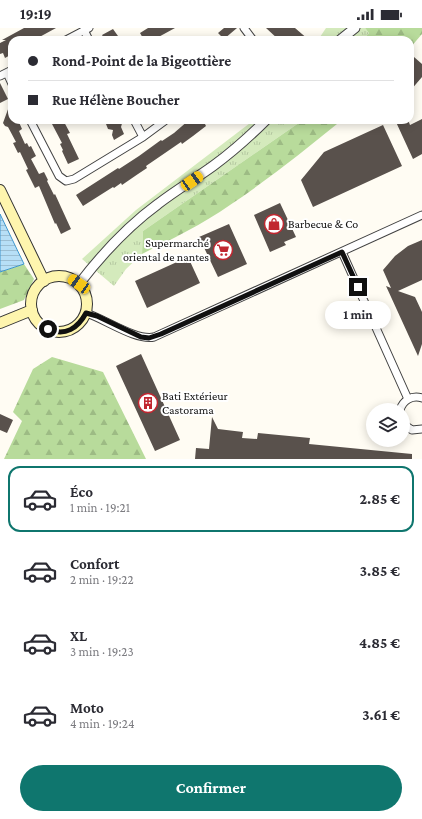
<!DOCTYPE html>
<html lang="fr">
<meta charset="utf-8">
<style>
body{margin:0;font-family:"Crimson Pro",serif;background:#f2f2f3;color:#2b2b33;height:100vh;display:flex;flex-direction:column;font-size:15px;white-space:nowrap}
*{box-sizing:border-box;margin:0}
p{font-size:13px;color:#7c7c81}
.icon{flex:none;width:22px;height:22px;fill:none;stroke:currentColor;stroke-width:2;stroke-linecap:round;stroke-linejoin:round}
.map{position:relative;height:431px;overflow:hidden}
.details{display:flex;flex-direction:column;background:#fff;flex:1}
.details>*{flex:none}
.top-card{position:absolute;left:8px;top:8px;width:406px;height:88px;border-radius:12px;box-shadow:0 2px 10px #0003;display:grid;align-content:center;height:88px;padding:0 20px;background:#fff}
.controls{position:absolute;left:366px;top:375px;display:grid;gap:8px}
.controls a{display:grid;place-items:center;width:44px;height:44px;border-radius:50%;background:#fff;box-shadow:0 2px 10px #0003;font-size:20px}
.end{position:absolute;width:18px;height:18px;margin:-9px;border:5px solid #101010;background:#fff;box-shadow:0 0 0 2px #fff}
.from{border-radius:50%}
.bubble{position:absolute;height:28px;border-radius:14px;background:#fff;box-shadow:0 2px 10px #0003;font-size:13px;font-weight:700;line-height:28px;text-align:center}
.car{position:absolute;width:12px;height:24px;margin:-12px -6px;border-radius:5px;box-shadow:0 0 3px 1px #0007;background:linear-gradient(#f5c518 24%,#345 0 40%,#f5c518 0 76%,#345 0 86%,#f5c518 0)}
.top-card b{display:flex;align-items:center;gap:14px;height:38px;font-size:15px}
.top-card b+b{border-top:1px solid #e1e1e2}
.top-card i{width:10px;height:10px;background:#2b2b33}
ul{padding:7px 0 0;list-style:none}
li{display:flex;align-items:center;gap:12px;height:66px;margin:0 8px 6px;padding:0 12px;border:2px solid transparent;border-radius:12px}
li div{flex:1}
li b{display:block;font-size:15px}
li em{font-style:normal;font-weight:700}
li.active{border-color:#0f766e}
li>.icon{width:36px;height:36px;stroke-width:1.5}
.primary-button{display:flex;gap:8px;margin-top:auto;padding:8px 20px}
.primary-button a{flex:1;height:46px;border-radius:24px;background:#0f766e;color:#fff;font-size:16px;font-weight:700;line-height:46px;text-align:center}
.status{display:flex;justify-content:space-between;align-items:center;height:28px;padding:0 20px;background:#fff;direction:ltr}
.status svg{height:11px;fill:currentColor}
.map>svg:first-child{display:block}
</style>
<div class="status"><b>19:19</b><svg viewBox="0 0 49 12"><path d="M0 12V9h3v3zM5 12V6h3v6zM10 12V3h3v9zM15 12V0h3v12zM26 1h20v11H26zM47 4h2v5h-2z"/></svg></div>
<div class="map">
<svg width="422" height="431" viewBox="0 0 422 431">
<defs>
<pattern id="grass-tufts" width="24" height="20" patternUnits="userSpaceOnUse"><rect width="24" height="20" fill="#d4eabc"/><path d="M3 7l-1-3M5 7V3M7 7l1-3M15 17l-1-3M17 17v-4M19 17l1-3" fill="none" stroke="#b5c8a1"/></pattern>
<pattern id="forest-firs" width="22" height="20" patternUnits="userSpaceOnUse"><rect width="22" height="20" fill="#b8db9b"/><path d="M5 1l3.5 6h-7zM16 11l3.5 6h-7z" fill="#9dbb84"/></pattern>
<pattern id="water-rules" width="6" height="5" patternUnits="userSpaceOnUse"><rect width="6" height="5" fill="#b7dff6"/><path d="M0 2.5h6" fill="none" stroke="#9cbed2"/></pattern>
</defs>
<rect width="100%" height="100%" fill="#fffcf3"/>
<path fill="url(#grass-tufts)" d="M326 0H365L369 5 363 12H318Z
M254 92H303L143 203 142 226 126 241 114 258 82 231 136 182Z"/>
<path fill="url(#forest-firs)" d="M365 0H422V6L410 20V12H363L369 5Z
M303 92H342C306 121 269 151 230 177 203 196 172 211 142 226L143 203Z
M24 236 34 251 24 272 0 281V244Z
M52 329 103 344 146 431H4L22 393 13 384 33 341Z"/>
<path fill="url(#water-rules)" stroke="#3e96cd" d="M0 186 24 236 0 244Z"/>
<path fill="#59514c" d="M24 0H56L34 12H12V26L5 30 3 25 0 26V15L6 12H2Z
M148 0H175L153 12H144L140 5Z
M224 0H237L224 11 218 5Z
M266 0H295L309 12H279Z
M113 1 118 8 115 10 116 12H105L102 7Z
M414 29 422 36V49L410 63V33Z
M0 55 8 71 0 75Z
M11 73 12 92H18L22 101 19 103 25 116 27 115 29 119 31 118 36 128 31 131 39 146 44 144 48 152 47 153 54 167 55 166 71 201 61 206 56 195 55 196 39 158 35 160 26 142 28 141 20 124 18 125 13 115 16 114 8 99 5 98 3 95Z
M422 91V126L413 131 396 94 401 92H408L410 97Z
M59 92H63L70 105 67 106 79 131 68 136 62 123 63 122 60 116 62 115 52 96Z
M114 92H123L121 99 124 106 114 112 112 107 113 102 108 101 106 96Z
M189 92H211L205 96 206 98 193 108 182 116 181 114 165 125 146 138 147 140 138 146 122 157 121 155 114 160 113 159 83 178 76 167 118 140 119 141 139 128 161 112 162 113 174 105Z
M383 97 402 138 313 179 301 152 324 124Z
M280 175 296 209 284 214 286 217 270 224 254 187Z
M229 196 247 236 218 249 199 209Z
M422 212V252L398 263 415 269 422 284V316L418 328 386 258 391 260 383 242 395 228 408 218Z
M188 229 200 255 147 280 135 253Z
M141 326 180 412 155 423 116 338Z
M0 386 13 392 7 405 0 402Z
M212 389 218 401 243 404 242 410 257 411 258 405 310 410 309 416 412 426V431H195L196 420 209 421Z"/>
<g fill="none" stroke-linecap="round" stroke-linejoin="round">
<g stroke="#434343" stroke-width="9">
<path id="minor" d="M244 0 253 12
M84 2 89 12
M66 12 89 0
M7 45 12 56
M0 48 12 42
M30 92 59 148 66 153 74 151 143 109 166 92
M134 92 143 109
M342 224 408 371
M86 285C105 291 136 313 154 309L422 187
M400 382C403 372 412 367 422 370
M403 396 412 402 422 401"/>
</g>
<g stroke="#434343" stroke-width="11">
<path id="tertiary" d="M340 12 355 0
M79 256C102 226 128 198 158 176 176 162 195 151 213 138 232 124 249 109 266 92"/>
</g>
<g stroke="#323232" stroke-width="12">
<path id="secondary" d="M0 162 44 253
M31 276a28 28 0 1 1 56 0a28 28 0 1 1-56 0Z
M0 295 32 282"/>
</g>
<use href="#minor" stroke="#fff" stroke-width="7"/>
<use href="#tertiary" stroke="#fff" stroke-width="9"/>
<use href="#secondary" stroke="#fef5ae" stroke-width="10"/>
</g>
<g fill="none" stroke-linecap="round" stroke-linejoin="round">
<path stroke="#101010" stroke-width="5" d="M48 301C65 309 78 300 86 285L97 288 141 309 149 310 161 306 342 224 358 259"/>
</g>
<defs>
<g id="shop-ring" transform="scale(1)"><circle r="9.5" fill="#fff" stroke="#c12730" stroke-width="1.5"/><path d="M-5-2.5h2.3a2.7 3.5 0 0 1 5.4 0H5L5.5 6h-11ZM-1.5-2.5h3a1.5 2.3 0 0 0-3 0Z" fill="#c12730"/></g>
<g id="supermarket-ring" transform="scale(1)"><circle r="9.5" fill="#fff" stroke="#c12730" stroke-width="1.5"/><path d="M-6-5.5h2.5l.6 2H6L4.5 2H-2.5L-4.4-4H-6ZM-1.5 3.2a1.3 1.3 0 1 0 .1 0ZM3 3.2a1.3 1.3 0 1 0 .1 0Z" fill="#c12730"/></g>
<g id="building-ring" transform="scale(1)"><circle r="9.5" fill="#fff" stroke="#c12730" stroke-width="1.5"/><path d="M-4-6H4V6H1V3H-1V6H-4ZM-2.5-4.3h1.7v1.8h-1.7ZM.8-4.3h1.7v1.8H.8ZM-2.5-1h1.7V.8h-1.7ZM.8-1h1.7V.8H.8Z" fill="#c12730"/></g>
</defs>
<g fill-rule="evenodd">
<use href="#shop-ring" x="274" y="196"/>
<use href="#supermarket-ring" x="223" y="222"/>
<use href="#building-ring" x="148" y="375"/>
</g>
<g text-anchor="middle" dominant-baseline="central" stroke-width="4" stroke-linejoin="round" paint-order="stroke">
<g font-size="12" fill="#101010" stroke="#fff" text-anchor="start">
<text x="288" y="196">Barbecue &amp; Co</text>
<text x="209" y="215" text-anchor="end">Supermarché<tspan x="209" dy="14">oriental de nantes</tspan></text>
<text x="162" y="368">Bati Extérieur<tspan x="162" dy="14">Castorama</tspan></text>
</g>
</g>
</svg>
<div class="controls">
<a><svg class="icon" aria-label="layers" viewBox="0 0 24 24"><path d="M12 4l9 5-9 5-9-5zM3 14l9 5 9-5"/></svg></a>
</div>
<i class="end from" style="left:48px;top:301px"></i>
<i class="end" style="left:358px;top:259px"></i>
<div class="bubble" style="left:325px;top:273px;width:66px">1 min</div>
<i class="car" style="left:192px;top:153px;rotate:56deg"></i>
<i class="car" style="left:79px;top:256px;rotate:304deg"></i>
<div class="top-card">
<b><i class="from"></i>Rond-Point de la Bigeottière</b>
<b><i></i>Rue Hélène Boucher</b>
</div>
</div>
<section class="details">
<ul>
<li class="active"><svg class="icon" aria-label="car" viewBox="0 0 24 24"><path d="M5 17H2v-5l4-1 3-4h7l3 4 3 1v5h-3M9 17h6M6 11h13"/><circle cx="7" cy="17" r="2"/><circle cx="17" cy="17" r="2"/></svg><div><b>Éco</b><p>1 min · 19:21</p></div><em>2.85 €</em></li>
<li><svg class="icon" aria-label="car" viewBox="0 0 24 24"><path d="M5 17H2v-5l4-1 3-4h7l3 4 3 1v5h-3M9 17h6M6 11h13"/><circle cx="7" cy="17" r="2"/><circle cx="17" cy="17" r="2"/></svg><div><b>Confort</b><p>2 min · 19:22</p></div><em>3.85 €</em></li>
<li><svg class="icon" aria-label="car" viewBox="0 0 24 24"><path d="M5 17H2v-5l4-1 3-4h7l3 4 3 1v5h-3M9 17h6M6 11h13"/><circle cx="7" cy="17" r="2"/><circle cx="17" cy="17" r="2"/></svg><div><b>XL</b><p>3 min · 19:23</p></div><em>4.85 €</em></li>
<li><svg class="icon" aria-label="car" viewBox="0 0 24 24"><path d="M5 17H2v-5l4-1 3-4h7l3 4 3 1v5h-3M9 17h6M6 11h13"/><circle cx="7" cy="17" r="2"/><circle cx="17" cy="17" r="2"/></svg><div><b>Moto</b><p>4 min · 19:24</p></div><em>3.61 €</em></li>
</ul>
<div class="primary-button"><a>Confirmer</a></div>
</section>
